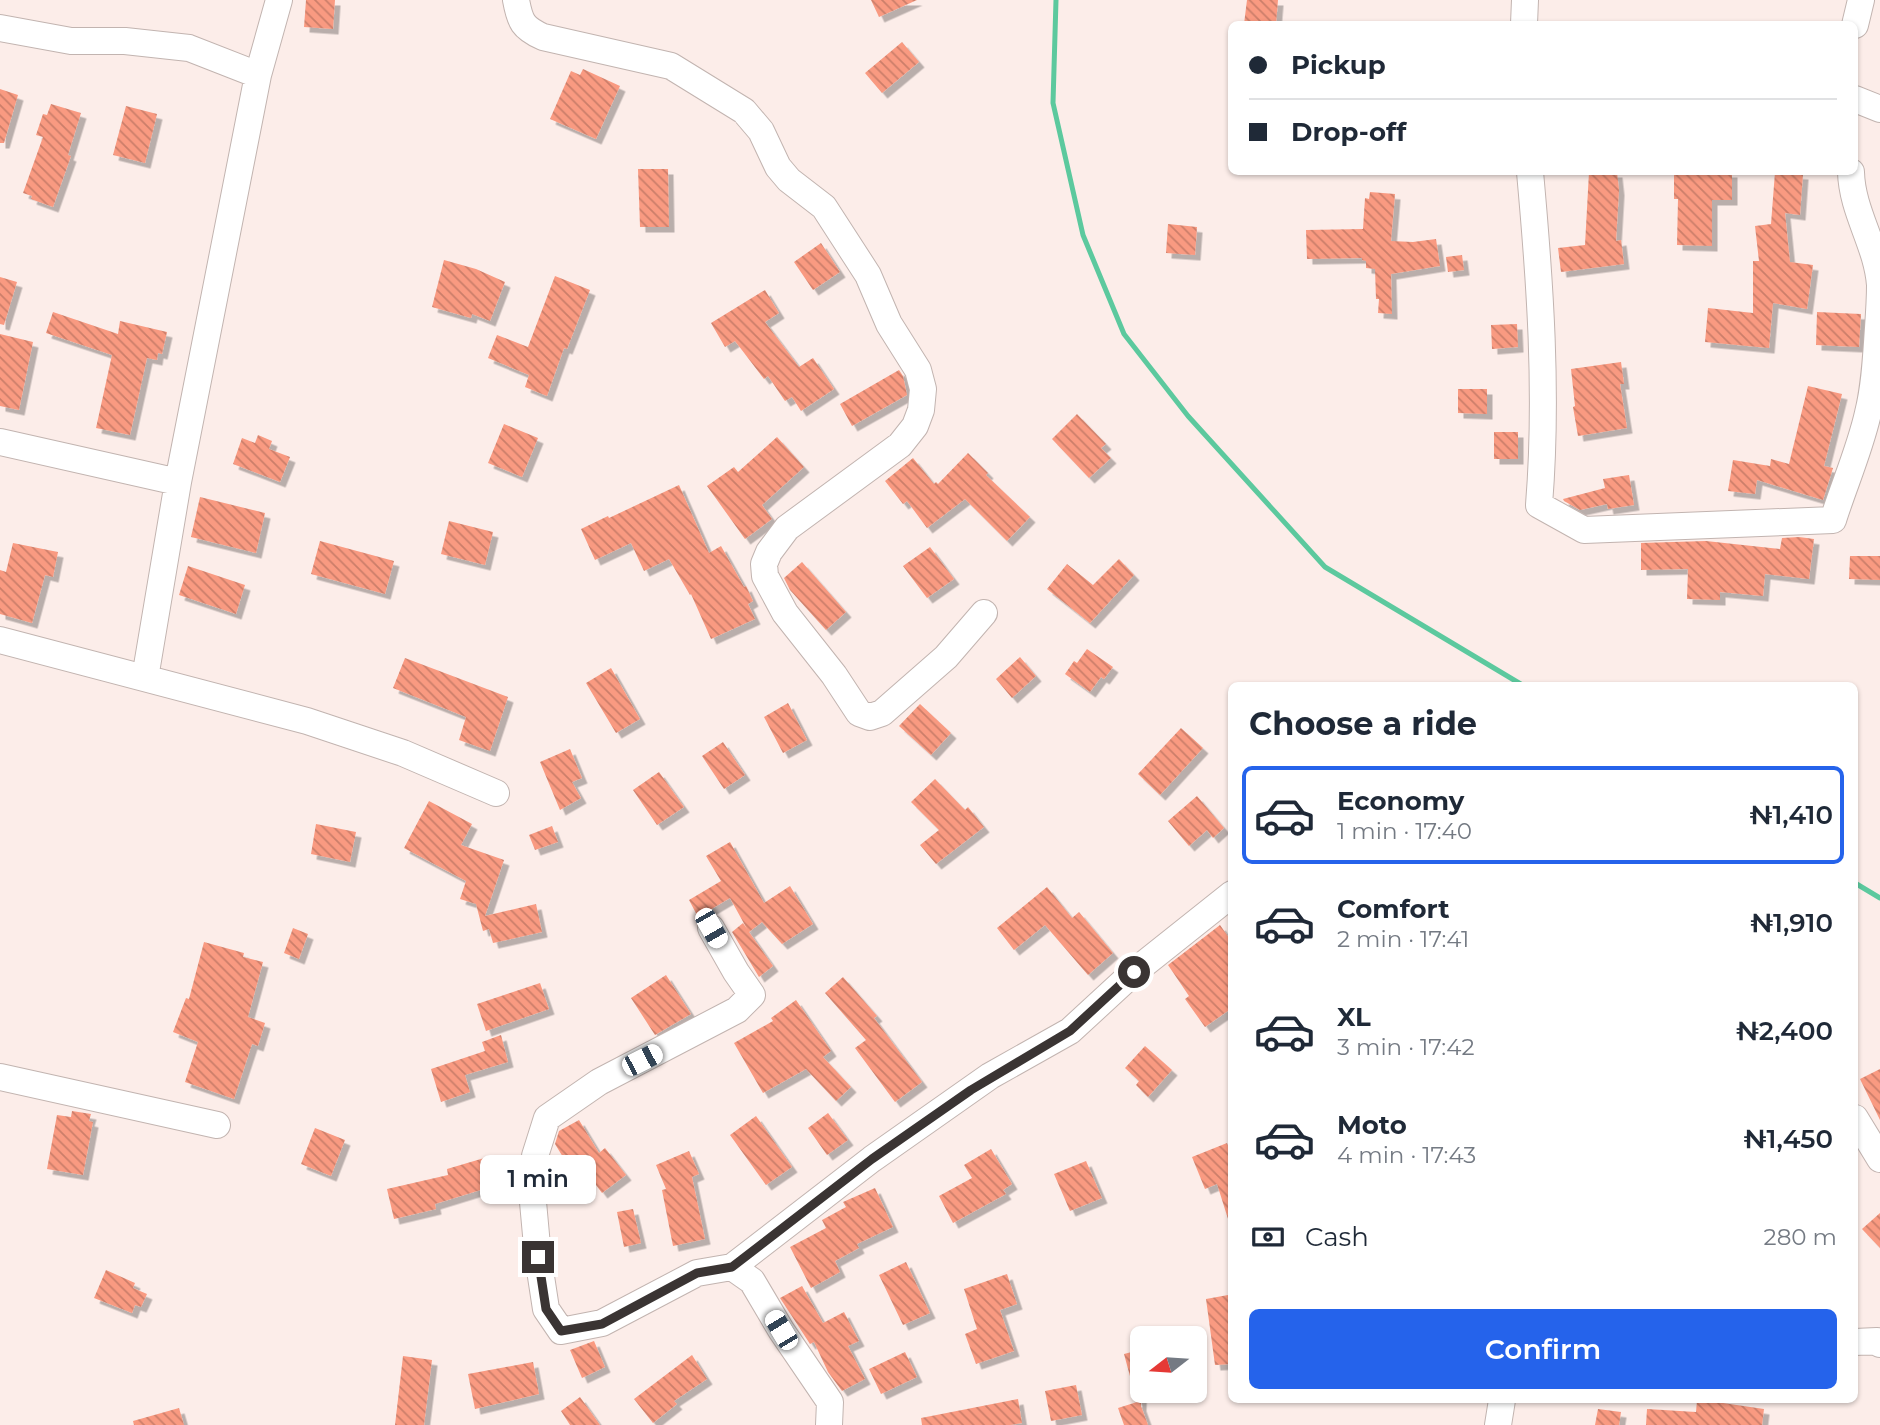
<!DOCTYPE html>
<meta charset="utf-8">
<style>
body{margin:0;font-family:Montserrat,sans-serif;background:#f2f2f3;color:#1f2937;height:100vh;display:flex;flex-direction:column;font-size:26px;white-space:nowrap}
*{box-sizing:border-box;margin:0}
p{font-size:23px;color:#747a83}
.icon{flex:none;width:38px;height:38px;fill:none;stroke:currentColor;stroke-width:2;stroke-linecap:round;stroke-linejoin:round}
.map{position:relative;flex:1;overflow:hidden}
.details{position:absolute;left:1228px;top:682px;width:630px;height:721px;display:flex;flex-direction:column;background:#fff;border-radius:10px;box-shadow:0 2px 5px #0004}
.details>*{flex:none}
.guide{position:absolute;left:1228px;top:21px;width:630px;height:154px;border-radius:10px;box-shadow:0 2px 5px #0004;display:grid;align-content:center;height:154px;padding:0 21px;background:#fff}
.needle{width:46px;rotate:253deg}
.tools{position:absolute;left:1130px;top:1326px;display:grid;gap:14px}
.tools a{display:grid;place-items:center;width:77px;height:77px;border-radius:10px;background:#fff;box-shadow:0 2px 5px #0004;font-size:35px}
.end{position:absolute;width:32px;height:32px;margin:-16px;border:9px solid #3a3433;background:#fff;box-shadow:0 0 0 4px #fff}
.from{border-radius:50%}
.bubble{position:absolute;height:49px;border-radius:10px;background:#fff;box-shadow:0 2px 5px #0004;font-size:23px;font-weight:600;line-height:49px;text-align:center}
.car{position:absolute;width:21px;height:42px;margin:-21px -10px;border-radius:9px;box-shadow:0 0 5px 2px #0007;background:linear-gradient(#fff 24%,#345 0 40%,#fff 0 76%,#345 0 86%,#fff 0)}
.guide b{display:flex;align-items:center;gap:24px;height:66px;font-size:26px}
.guide b+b{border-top:2px solid #e0e1e3}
.guide i{width:18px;height:18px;background:#1f2937}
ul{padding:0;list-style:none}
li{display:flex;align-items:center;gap:21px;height:98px;margin:0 14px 10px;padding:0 7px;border:4px solid transparent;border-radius:10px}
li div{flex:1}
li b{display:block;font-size:26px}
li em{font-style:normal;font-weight:600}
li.on{border-color:#2563eb}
li>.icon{width:63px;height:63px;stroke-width:1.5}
h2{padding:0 21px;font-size:32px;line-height:84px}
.pay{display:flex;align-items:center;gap:18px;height:77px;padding:0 21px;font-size:26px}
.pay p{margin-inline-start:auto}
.action{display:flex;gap:14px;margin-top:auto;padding:14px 21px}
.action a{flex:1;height:80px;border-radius:10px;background:#2563eb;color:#fff;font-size:28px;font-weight:600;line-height:80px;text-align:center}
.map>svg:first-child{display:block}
</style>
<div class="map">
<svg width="1880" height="1425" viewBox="0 0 1880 1425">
<defs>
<pattern id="building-back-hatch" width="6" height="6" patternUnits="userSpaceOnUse" patternTransform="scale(1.75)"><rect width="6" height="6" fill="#f99a81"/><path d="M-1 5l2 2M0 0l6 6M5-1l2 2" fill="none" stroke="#cb7e6a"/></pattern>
<filter id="shadow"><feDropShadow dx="5.5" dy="5.5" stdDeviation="0" flood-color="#0004"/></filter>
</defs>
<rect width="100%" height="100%" fill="#fcede9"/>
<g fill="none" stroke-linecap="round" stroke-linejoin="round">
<path stroke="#5cc99e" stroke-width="5" d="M1056 0 1053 103 1083 235 1124 334 1188 416 1325 567 1524 686
M1855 883 1880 898"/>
</g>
<path fill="url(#building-back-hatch)" filter="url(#shadow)" d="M306 0H335L333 29 304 27Z
M871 0H917L879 17Z
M1247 0H1278L1276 24H1244Z
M902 42 919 62 882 93 865 73Z
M583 69 620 86 596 139 550 119 571 71 580 75Z
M0 89 18 95 4 143H0Z
M51 104 81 113 68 155 71 156 53 207 31 199 32 196 23 193 43 137 36 135 43 114 47 115Z
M126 106 157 114 145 163 113 155Z
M638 169H668L669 227H640Z
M1589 172H1617L1619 190 1616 241 1621 240 1624 264 1561 272 1558 248 1585 245Z
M1674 172H1732V200H1712V246L1677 245 1678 199H1674Z
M1775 172 1803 174 1800 215 1785 213 1790 262 1813 265 1807 309 1773 303 1769 348 1705 342 1708 308 1753 313V261H1759L1755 226 1771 224Z
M1370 192 1395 194 1391 241 1413 242 1436 239 1440 266 1391 274 1392 314 1378 313 1379 299H1376L1375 269 1366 268V261L1362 260V258L1307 259 1306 230 1363 229 1365 198 1369 199Z
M1168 224 1197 227 1195 255 1166 253Z
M821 243 840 272 813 290 794 262Z
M1462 255 1464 270 1448 272 1446 257Z
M444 260 476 269 505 282 490 321 472 314 471 318 432 307Z
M555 276 590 290 567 349 564 348 547 396 525 387 529 375 488 358 497 335 528 347Z
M0 277 17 282 4 325 0 324Z
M765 290 779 313 765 322 799 367 813 358 834 389 801 411 792 397 785 401 768 376 764 379 735 341 725 347 711 323Z
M53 312 118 334 120 321 167 332 162 354 158 353 157 360 147 358 130 435 96 428 112 355 46 333Z
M1817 312 1861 314 1859 347 1816 345Z
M1517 324 1518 347 1492 349 1491 325Z
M0 334 33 342 19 410 0 406Z
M1621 362 1624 384H1620L1627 428 1578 436 1573 407 1575 406 1571 369Z
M899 370 903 376 907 395 852 426 840 404Z
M1808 386 1842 394 1824 466 1833 468 1823 500 1757 480 1755 494 1728 491 1733 460 1770 466 1771 459 1789 464Z
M1458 389H1487V414L1458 413Z
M1077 414 1106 444 1101 448 1111 458 1089 478 1052 439Z
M504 424 538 438 522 477 488 463Z
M1494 432H1518V459H1494Z
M258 435 272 441 269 449 290 457 280 482 233 464 242 438 255 443Z
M777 437 804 467 762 505 772 519 745 539 707 486 734 467 738 472Z
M968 453 988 473 986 475 1030 517 1007 541 965 499 927 528 907 501 903 504 885 481 913 458 934 484 936 482 938 484Z
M1629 475 1634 505 1608 509 1607 504 1580 510 1564 501 1563 499 1605 488 1603 479Z
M679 485 709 553 721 546 744 587 746 586 753 601 748 604 755 619 711 639 691 594 690 595 669 559 644 571 631 543 595 560 581 529 608 516 609 518Z
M200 497 265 513 256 553 191 537Z
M449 521 493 532 485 565 441 554Z
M1799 537 1814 539 1809 579 1765 574 1763 596 1720 592V600L1687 599 1688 569 1641 570V543L1706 541 1780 549 1782 538Z
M320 541 394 561 385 594 311 574Z
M13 543 58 552 53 577 45 575 32 623 0 614V570L6 572Z
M930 547 954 579 927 598 903 566Z
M1850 556H1880V580L1849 579Z
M1119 559 1134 575 1090 623 1047 589 1067 564 1093 585Z
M802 562 846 612 826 630 790 590 784 578Z
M188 566 245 585 236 614 179 595Z
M1087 649 1113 667 1104 679 1101 677 1090 692 1065 674 1074 661 1077 663Z
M1020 657 1036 676 1012 698 996 679Z
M405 658 508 697 490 751 459 740 466 717 393 688Z
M611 668 640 719 616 733 586 683Z
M788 703 807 740 783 753 764 717Z
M920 704 951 733 931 755 899 726Z
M1181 728 1203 748 1160 795 1138 774Z
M723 742 745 775 724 789 702 756Z
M570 749 582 778 572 782 581 798 560 810 540 762Z
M659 772 684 807 657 825 633 790Z
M935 779 965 810 968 807 984 827 936 864 920 845 939 830 911 802Z
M1197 796 1224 828 1213 838 1207 830 1189 846 1168 821Z
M429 801 472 824 461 845 504 860 485 916 536 904 542 932 493 943 489 929 483 931 476 904 460 899 466 881 404 848Z
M316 824 356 832 350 862 311 854Z
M552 826 558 842 535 850 529 835Z
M730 842 764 903 790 886 813 924 782 944 762 922 749 932 773 966 759 977 732 932 743 923 747 929 730 898 698 917 689 900 721 881 706 856Z
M1047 887 1072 918 1079 912 1113 953 1088 975 1045 925 1014 950 997 928Z
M1220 925 1232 942V1008L1205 1027 1185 999 1189 996 1168 965Z
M293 928 308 934 299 959 284 953Z
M204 942 244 953 243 957 263 962 248 1017 265 1023 258 1046 252 1044 234 1099 185 1082 198 1042 173 1032 186 998 189 999Z
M666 975 691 1014 655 1035 631 998Z
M843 977 877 1016 874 1018 922 1082 895 1102 855 1048 866 1040 825 993Z
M540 983 549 1009 486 1031 477 1004Z
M796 1000 831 1051 823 1057 851 1087 836 1101 806 1069 763 1093 734 1043 773 1021 771 1018Z
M501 1035 508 1062 465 1075 470 1092 441 1102 431 1069 485 1051 482 1042Z
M1145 1046 1172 1070 1148 1097 1136 1085 1139 1081 1125 1068Z
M1880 1069V1120L1860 1079Z
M72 1111 91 1114 89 1121 93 1122 83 1175 47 1169 57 1115 71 1117Z
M828 1113 848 1140 827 1155 808 1128Z
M756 1116 792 1167 766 1185 730 1135Z
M579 1120 599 1153 605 1148 626 1175 602 1193 575 1157 566 1162 555 1144 559 1131Z
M315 1128 345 1140 331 1176 301 1164Z
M1227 1143 1232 1156V1222H1229L1217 1184 1205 1189 1192 1157Z
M991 1149 1012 1184 1003 1190 1006 1194 953 1223 939 1196 972 1178 964 1165Z
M689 1151 699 1174 692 1177 705 1239 673 1246 662 1190 666 1189 656 1165Z
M491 1156 500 1184 435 1204 436 1209 394 1219 387 1189 448 1175 447 1169Z
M1086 1161 1102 1198 1070 1211 1054 1174Z
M875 1188 893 1227 857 1244 859 1248 835 1261 840 1272 811 1288 790 1247 826 1228 822 1220 846 1207 843 1202Z
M633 1209 641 1243 624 1247 617 1212Z
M1880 1213V1248L1862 1229Z
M906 1262 930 1313 903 1325 879 1275Z
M106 1270 135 1283 133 1288 147 1294 141 1307 135 1305 132 1313 94 1298Z
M1007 1274 1017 1304 1000 1310 1014 1351 976 1364 965 1334 977 1329 964 1289Z
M802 1286 823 1323 844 1312 859 1341 848 1346 865 1379 842 1391 828 1372 814 1342 810 1344 780 1298Z
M1228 1295 1232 1322V1364L1215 1365 1206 1299Z
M594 1341 605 1367 582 1378 570 1350Z
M1143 1349 1141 1406 1148 1425H1124L1118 1408 1137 1402 1124 1354Z
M905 1352 917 1377 881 1394 869 1369Z
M692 1355 707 1379 674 1401 677 1404 653 1423 634 1399Z
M403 1356 432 1360 424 1425H395Z
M533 1362 539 1394 475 1409 468 1374Z
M1076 1385 1082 1415 1051 1421 1045 1391Z
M580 1397 600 1425H570L561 1411Z
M1018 1399 1022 1423 1010 1425H922L921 1418Z
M1697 1400H1723V1403L1764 1409 1762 1425H1646L1647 1409 1696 1412Z
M179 1408 184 1425H134L133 1421Z
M1598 1409 1621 1412 1619 1425H1595Z"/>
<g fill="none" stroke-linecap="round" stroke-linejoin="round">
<g stroke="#c2b4b0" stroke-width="28">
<path id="minor" d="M516 0C520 22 523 28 543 37L671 66 744 111 761 131 778 167 789 180 824 207 868 275 889 324 918 370 923 389 921 410 915 426 900 445 787 528 769 552 764 564 765 576 785 613 834 675 859 713 870 717 882 713 946 657 984 613
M1524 24 1525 0
M1855 25 1861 0
M0 28 71 41H125L189 48 258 75 178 482 145 678
M258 75 279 0
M1855 99 1880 109
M1530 172C1540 282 1548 394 1539 505L1584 530 1833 520C1844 485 1860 449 1868 413 1875 385 1876 356 1878 328 1879 314 1880 299 1880 285 1877 245 1852 212 1851 172
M0 442 178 482
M0 640 307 721 403 753 496 793
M711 928 736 972 752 995 737 1010 599 1082 547 1118 535 1156 533 1202 538 1257 546 1309 561 1331 602 1323 697 1273 732 1267 752 1281 781 1330 830 1402 829 1425
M0 1077 217 1125
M1855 1118 1880 1159
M732 1267 872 1159 990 1076 1070 1031 1134 972 1232 894
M1855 1342 1877 1341 1880 1344
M1498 1425 1502 1400"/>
</g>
<use href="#minor" stroke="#fff" stroke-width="26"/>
</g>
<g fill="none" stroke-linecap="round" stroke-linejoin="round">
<path stroke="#3a3433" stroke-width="9" d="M538 1257 546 1309 561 1331 602 1324 697 1273 732 1267 872 1159 971 1090 1070 1031 1134 972"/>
</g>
</svg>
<div class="tools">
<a><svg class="needle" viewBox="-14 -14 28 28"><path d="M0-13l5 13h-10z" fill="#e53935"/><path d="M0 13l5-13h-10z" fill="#747a83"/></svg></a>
</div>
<i class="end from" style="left:1134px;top:972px"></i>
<i class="end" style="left:538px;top:1257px"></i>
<div class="bubble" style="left:480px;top:1155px;width:116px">1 min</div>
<i class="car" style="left:711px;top:928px;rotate:150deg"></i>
<i class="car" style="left:642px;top:1060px;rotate:63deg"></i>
<i class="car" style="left:781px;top:1330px;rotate:329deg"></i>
<div class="guide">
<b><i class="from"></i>Pickup</b>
<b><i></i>Drop-off</b>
</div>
<section class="details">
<h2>Choose a ride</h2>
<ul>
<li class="on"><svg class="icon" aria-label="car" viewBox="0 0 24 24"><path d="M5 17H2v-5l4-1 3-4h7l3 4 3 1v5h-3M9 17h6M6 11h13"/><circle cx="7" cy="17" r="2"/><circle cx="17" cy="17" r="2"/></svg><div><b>Economy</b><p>1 min · 17:40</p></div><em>₦1,410</em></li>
<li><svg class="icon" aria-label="car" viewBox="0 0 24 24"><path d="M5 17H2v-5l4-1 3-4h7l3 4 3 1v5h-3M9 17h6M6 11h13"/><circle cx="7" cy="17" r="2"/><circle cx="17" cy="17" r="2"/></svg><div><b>Comfort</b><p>2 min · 17:41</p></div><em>₦1,910</em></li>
<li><svg class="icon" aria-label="car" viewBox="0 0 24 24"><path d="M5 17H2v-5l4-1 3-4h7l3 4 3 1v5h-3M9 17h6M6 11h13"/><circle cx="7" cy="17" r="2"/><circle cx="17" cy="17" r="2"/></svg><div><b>XL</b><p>3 min · 17:42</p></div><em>₦2,400</em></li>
<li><svg class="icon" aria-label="car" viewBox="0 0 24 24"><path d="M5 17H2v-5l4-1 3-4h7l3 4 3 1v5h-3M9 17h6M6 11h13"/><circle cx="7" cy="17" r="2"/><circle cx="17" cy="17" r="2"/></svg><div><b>Moto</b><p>4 min · 17:43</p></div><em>₦1,450</em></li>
</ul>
<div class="pay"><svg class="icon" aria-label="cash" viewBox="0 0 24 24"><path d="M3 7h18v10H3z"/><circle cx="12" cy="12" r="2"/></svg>Cash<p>280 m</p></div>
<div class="action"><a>Confirm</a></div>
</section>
</div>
